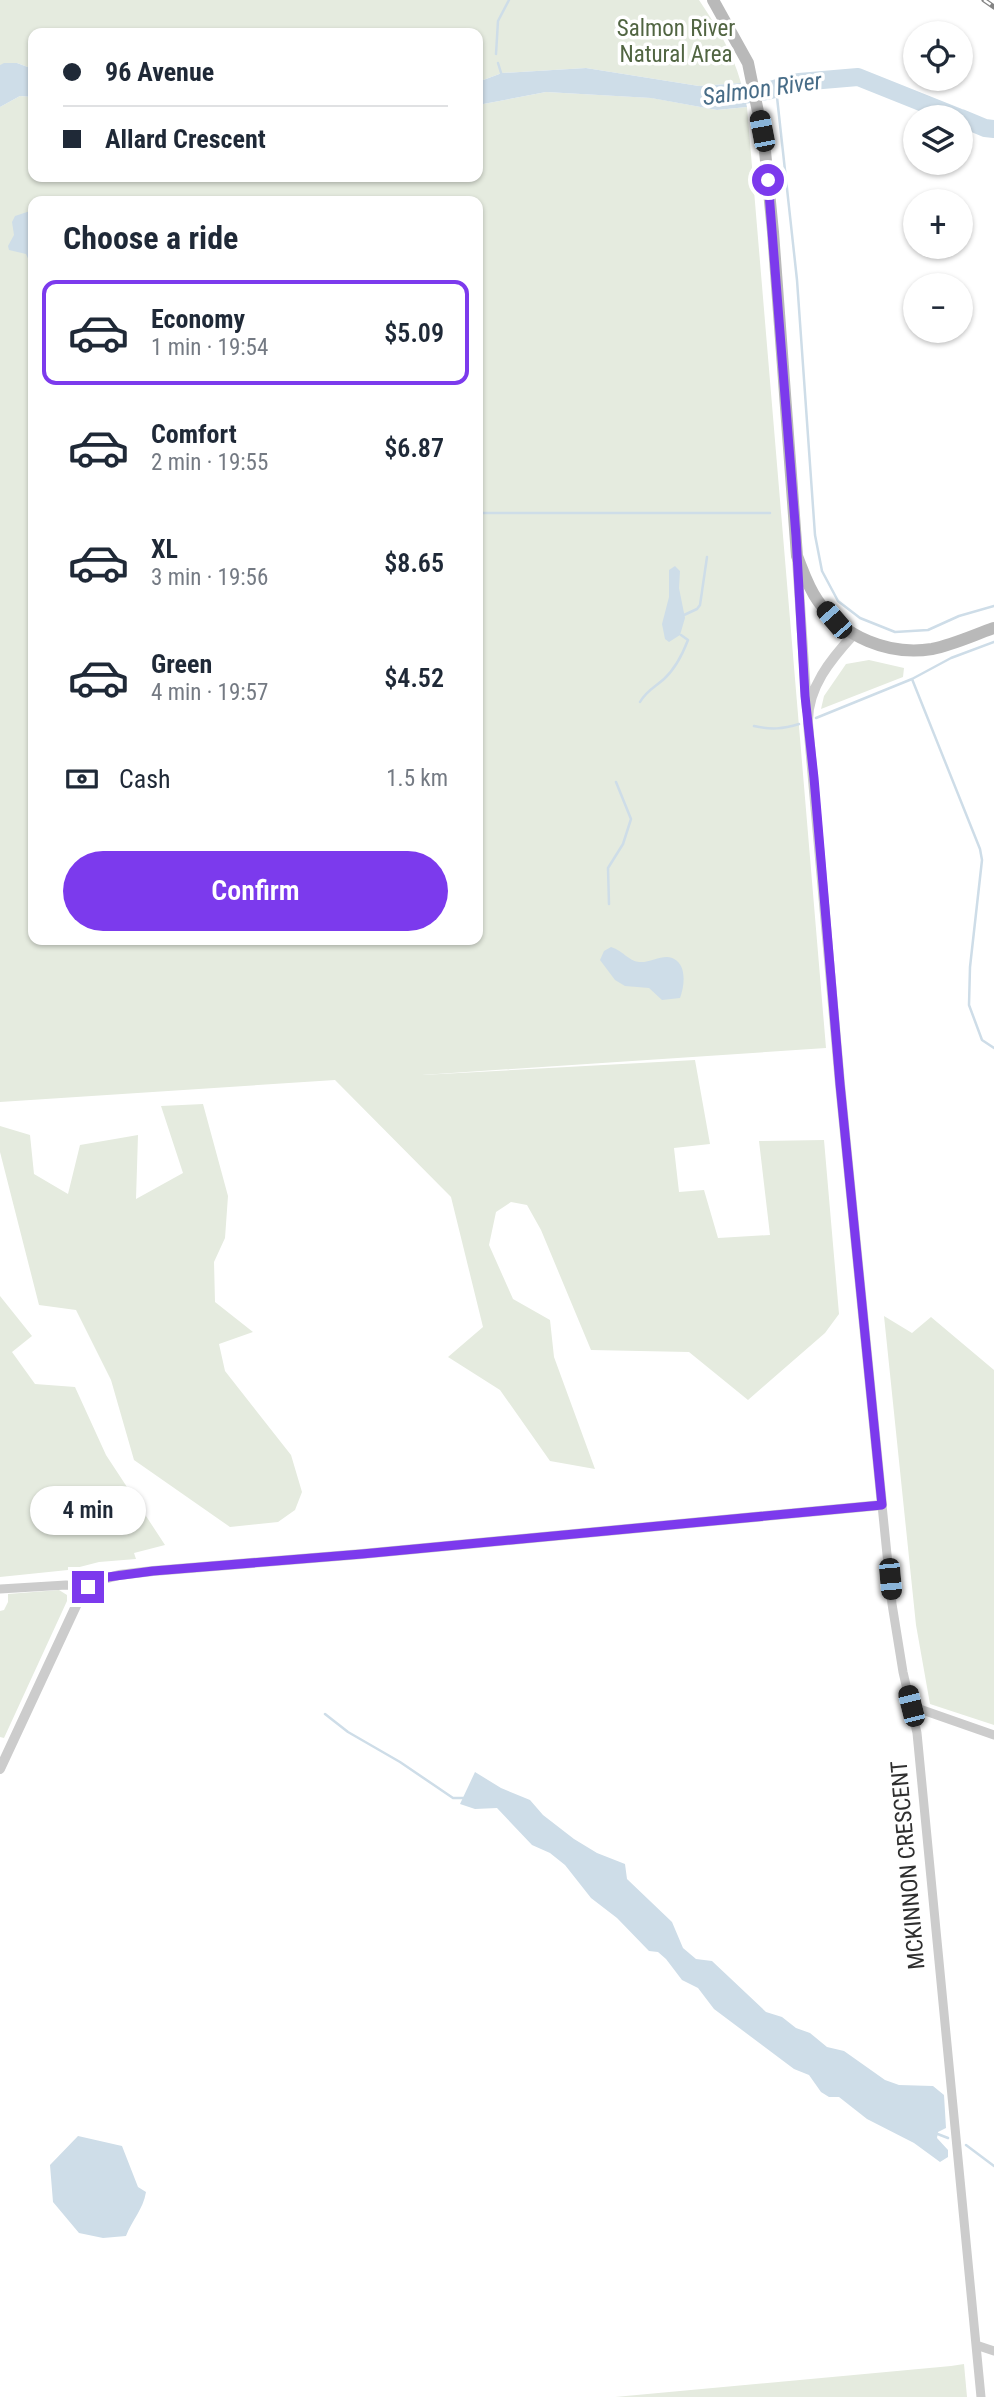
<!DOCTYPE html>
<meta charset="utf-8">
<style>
body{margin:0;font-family:"Roboto Condensed",sans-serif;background:#f6f6f7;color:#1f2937;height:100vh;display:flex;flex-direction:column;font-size:26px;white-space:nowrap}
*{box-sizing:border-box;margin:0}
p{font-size:23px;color:#747a83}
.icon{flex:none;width:38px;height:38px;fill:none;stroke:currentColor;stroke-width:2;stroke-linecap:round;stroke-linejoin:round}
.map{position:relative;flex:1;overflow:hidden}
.drawer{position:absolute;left:28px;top:196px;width:455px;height:749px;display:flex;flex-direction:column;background:#fff;border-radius:14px;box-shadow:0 2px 5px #0004}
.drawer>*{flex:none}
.top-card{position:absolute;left:28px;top:28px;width:455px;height:154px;border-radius:14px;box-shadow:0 2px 5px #0004;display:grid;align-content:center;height:154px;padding:0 35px;background:#fff}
.buttons{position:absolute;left:903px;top:21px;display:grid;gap:14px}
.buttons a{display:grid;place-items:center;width:70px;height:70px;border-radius:50%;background:#fff;box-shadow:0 2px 5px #0004;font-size:35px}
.end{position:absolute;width:32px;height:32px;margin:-16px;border:9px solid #7c3aed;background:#fff;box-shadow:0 0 0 4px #fff}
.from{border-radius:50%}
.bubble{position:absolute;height:49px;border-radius:24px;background:#fff;box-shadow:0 2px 5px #0004;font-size:23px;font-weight:600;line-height:49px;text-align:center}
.car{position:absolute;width:21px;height:42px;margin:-21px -10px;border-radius:9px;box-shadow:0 0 5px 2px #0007;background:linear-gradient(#222 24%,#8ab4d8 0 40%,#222 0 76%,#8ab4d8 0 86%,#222 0)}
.top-card b{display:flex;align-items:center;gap:24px;height:66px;font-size:26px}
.top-card b+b{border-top:2px solid #e0e1e3}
.top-card i{width:18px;height:18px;background:#1f2937}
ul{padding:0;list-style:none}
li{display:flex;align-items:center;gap:21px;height:105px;margin:0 14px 10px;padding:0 21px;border:4px solid transparent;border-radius:14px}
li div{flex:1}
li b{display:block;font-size:26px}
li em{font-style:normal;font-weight:600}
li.on{border-color:#7c3aed}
li>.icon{width:63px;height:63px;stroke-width:1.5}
h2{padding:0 35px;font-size:32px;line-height:84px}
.pay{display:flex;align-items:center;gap:18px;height:77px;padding:0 35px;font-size:26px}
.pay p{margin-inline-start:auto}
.primary-button{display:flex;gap:14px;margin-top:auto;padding:14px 35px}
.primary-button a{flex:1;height:80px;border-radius:42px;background:#7c3aed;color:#fff;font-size:28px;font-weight:600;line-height:80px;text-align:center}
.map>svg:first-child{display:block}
</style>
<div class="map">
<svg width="994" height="2397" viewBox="0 0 994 2397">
<rect width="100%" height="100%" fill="#fff"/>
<path fill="#e5ebdf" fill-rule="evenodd" d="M0 0H699C717 27 732 51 741 83L699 86 586 68 502 73 478 82V33H33V69L17 63 0 65Z
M546 92 652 98 717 110 747 107 826 1048 422 1075 695 1060 710 1144 674 1148 679 1192 704 1190 718 1238 770 1235 759 1141 824 1140 839 1314 825 1333 748 1400 689 1352 591 1350 541 1230 527 1205 511 1202 496 1212 489 1245 513 1299 550 1320 554 1357 595 1469 550 1461 500 1390 448 1357 483 1327 451 1197 335 1080 0 1102V107L20 96 33 97V177H478V105ZM33 201H478V940H33Z
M869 660 904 668 903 677 821 709 824 696 846 664Z
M203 1104 228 1196 225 1238 214 1262 215 1302 253 1332 219 1344 225 1371 291 1455 302 1492 295 1510 278 1522 230 1527 134 1460 111 1380 76 1310 39 1305 0 1152V1126L30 1135 34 1174 68 1194 80 1145 138 1135 136 1199 183 1173 161 1106Z
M0 1296 32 1336 12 1352 35 1384 75 1387 106 1455 165 1545 134 1553 136 1559 99 1562 68 1570 0 1577Z
M884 1316 912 1333 931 1317 994 1370V1725L930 1704 916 1625Z
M59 1590 67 1595V1601L4 1738 0 1737V1611L4 1610 8 1602V1594Z
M964 2364 967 2397H615L951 2366Z"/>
<path fill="#cedde8" d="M4 63H17L33 69V97L20 96 0 107V65Z
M586 68 699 86 741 83 747 107 717 110 651 98 546 92 478 105V82L502 73Z
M33 210V269L26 254 9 250 8 246 14 235 12 222 15 216Z
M675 566 680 571 679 588 685 618 680 635 669 642 665 639 662 624 669 597V570Z
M611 947C624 951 628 961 639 962 648 963 658 957 667 957 688 959 685 985 680 998L662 1000 649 988 625 986 615 980 600 960 604 951Z
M475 1772 501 1788 530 1800 543 1815 574 1839 597 1853 625 1864 627 1879 672 1922 683 1948 696 1959 712 1961 766 2012 782 2017 796 2028 810 2033 827 2047 844 2051 885 2080 899 2085 933 2086 944 2095 946 2128 938 2132 937 2138 948 2150V2157L940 2162 914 2143 867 2119 839 2097H829L821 2092 809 2075 794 2069 714 2009 698 1988 682 1980 666 1959 658 1952 649 1951 617 1918 591 1898 565 1865 550 1853 532 1845 497 1808 475 1809 460 1804Z
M78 2136 122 2146 138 2187 146 2192C143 2210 132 2220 126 2236L103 2238 79 2233 53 2202 50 2165Z"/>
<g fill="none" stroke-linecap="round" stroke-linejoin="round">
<path stroke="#cedde8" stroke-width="2.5" d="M496 54 498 21 509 0
M498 63 502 76
M776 88 797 280 815 535 822 571 838 601 860 618 895 632 928 630 959 616 994 606
M478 513H770
M684 615 697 609 700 605 707 557
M912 679 980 849 982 860 970 967 969 1005 982 1040 994 1048
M640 702C646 691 655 687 664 679 675 669 683 653 688 640L681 635
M816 718 912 679 951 658 994 642
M754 726C771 730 783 729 799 724
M609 904 608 868 623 844 631 819 616 782
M325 1714 348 1732 400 1762 453 1798H465
M935 2133 948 2138
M966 2145 994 2166"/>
<path stroke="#cedde8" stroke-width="18" d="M720 99 767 91 799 82 858 77 958 117
M961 118 985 128 994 129"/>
<path stroke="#ccc" stroke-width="9" d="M882 1505 892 1604 903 1672 917 1733 981 2397
M0 1589 66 1585 87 1587
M911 1706 994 1735
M976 2345 994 2351"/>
<path stroke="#ccc" stroke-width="10" d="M797 559 807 710
M0 1769 82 1593 96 1581 119 1575 153 1571 362 1554 882 1505 840 1084 808 723C807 688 831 659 854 634"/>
<path stroke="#b9b9b9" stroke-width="12" d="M713 0 748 63 764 141 773 232 797 556C803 571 808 587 818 601 843 637 889 656 932 649 953 645 974 635 994 628"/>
<g stroke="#848484" stroke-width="5">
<path id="rail" d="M984 0 994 7"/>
</g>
<use href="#rail" stroke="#fff" stroke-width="2.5" stroke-dasharray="8" stroke-linecap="butt"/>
</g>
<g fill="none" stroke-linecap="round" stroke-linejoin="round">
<path stroke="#7c3aed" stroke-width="9" d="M88 1587 108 1577 153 1571 362 1554 882 1505 840 1084 814 778 805 696 796 536 768 180"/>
</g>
<g text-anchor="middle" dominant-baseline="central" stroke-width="7" stroke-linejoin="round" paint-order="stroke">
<g font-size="23" fill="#516542" stroke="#fff">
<text x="676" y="28">Salmon River<tspan x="676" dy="26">Natural Area</tspan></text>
</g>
<g font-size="23" fill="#2f2f2f" stroke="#fff">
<text transform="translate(908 1865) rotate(-95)">MCKINNON CRESCENT</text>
</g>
<g font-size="24" font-style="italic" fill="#476c87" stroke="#fff">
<text transform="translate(762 89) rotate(-8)">Salmon River</text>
</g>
</g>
</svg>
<div class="buttons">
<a><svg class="icon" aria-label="locate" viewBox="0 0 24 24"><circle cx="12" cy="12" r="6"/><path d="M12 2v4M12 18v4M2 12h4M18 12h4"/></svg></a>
<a><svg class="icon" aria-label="layers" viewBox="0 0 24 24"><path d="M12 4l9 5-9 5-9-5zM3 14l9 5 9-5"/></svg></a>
<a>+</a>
<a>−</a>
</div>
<i class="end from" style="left:768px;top:180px"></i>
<i class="end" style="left:88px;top:1587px"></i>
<div class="bubble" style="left:30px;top:1486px;width:116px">4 min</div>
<i class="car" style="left:762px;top:131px;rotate:349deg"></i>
<i class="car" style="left:834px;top:620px;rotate:319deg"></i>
<i class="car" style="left:890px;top:1579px;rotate:175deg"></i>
<i class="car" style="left:911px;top:1706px;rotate:346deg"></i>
<div class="top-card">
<b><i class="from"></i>96 Avenue</b>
<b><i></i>Allard Crescent</b>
</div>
<section class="drawer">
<h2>Choose a ride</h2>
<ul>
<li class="on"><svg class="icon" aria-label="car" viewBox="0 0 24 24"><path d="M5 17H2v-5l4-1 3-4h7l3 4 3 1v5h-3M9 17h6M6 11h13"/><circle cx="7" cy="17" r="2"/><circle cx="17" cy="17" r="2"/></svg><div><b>Economy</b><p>1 min · 19:54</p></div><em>$5.09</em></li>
<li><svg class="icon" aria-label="car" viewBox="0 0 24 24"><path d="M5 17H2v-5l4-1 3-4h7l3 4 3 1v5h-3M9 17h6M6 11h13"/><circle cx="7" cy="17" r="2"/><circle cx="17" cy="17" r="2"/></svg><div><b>Comfort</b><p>2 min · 19:55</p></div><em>$6.87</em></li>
<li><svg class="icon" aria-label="car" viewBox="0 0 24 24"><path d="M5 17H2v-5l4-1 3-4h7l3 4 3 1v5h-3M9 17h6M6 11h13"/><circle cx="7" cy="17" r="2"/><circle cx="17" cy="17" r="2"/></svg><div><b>XL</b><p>3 min · 19:56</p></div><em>$8.65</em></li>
<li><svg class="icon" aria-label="car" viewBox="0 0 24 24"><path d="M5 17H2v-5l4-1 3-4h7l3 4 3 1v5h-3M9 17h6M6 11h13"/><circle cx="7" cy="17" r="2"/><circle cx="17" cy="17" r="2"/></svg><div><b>Green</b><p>4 min · 19:57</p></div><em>$4.52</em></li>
</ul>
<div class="pay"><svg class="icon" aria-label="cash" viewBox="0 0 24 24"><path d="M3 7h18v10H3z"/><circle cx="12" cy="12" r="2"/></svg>Cash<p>1.5 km</p></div>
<div class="primary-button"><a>Confirm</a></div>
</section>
</div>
